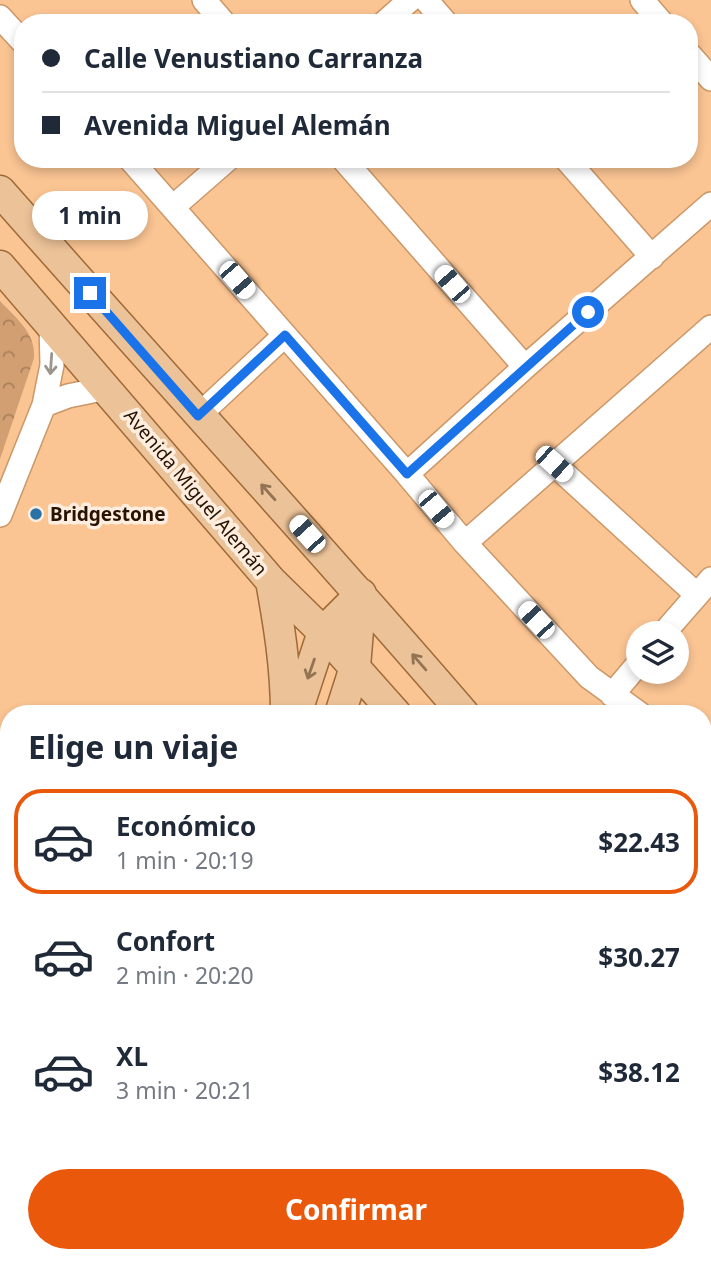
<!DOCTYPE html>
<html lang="es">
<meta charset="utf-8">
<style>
body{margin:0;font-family:"Noto Sans",sans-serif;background:#f6f6f7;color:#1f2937;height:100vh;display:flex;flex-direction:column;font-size:26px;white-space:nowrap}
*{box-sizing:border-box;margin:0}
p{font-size:23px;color:#747a83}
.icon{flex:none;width:38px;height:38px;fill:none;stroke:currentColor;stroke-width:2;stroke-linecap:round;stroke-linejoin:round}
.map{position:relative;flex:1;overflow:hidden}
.details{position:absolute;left:0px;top:705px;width:712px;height:558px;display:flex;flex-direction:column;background:#fff;border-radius:28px 28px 0 0;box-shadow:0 4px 10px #0003}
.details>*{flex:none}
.banner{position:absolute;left:14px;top:14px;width:684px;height:154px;border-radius:28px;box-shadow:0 4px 10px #0003;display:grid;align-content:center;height:154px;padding:0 28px;background:#fff}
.tools{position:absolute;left:626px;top:621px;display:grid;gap:14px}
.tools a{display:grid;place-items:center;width:63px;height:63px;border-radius:50%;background:#fff;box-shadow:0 4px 10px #0003;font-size:35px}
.end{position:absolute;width:32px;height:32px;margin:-16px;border:9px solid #1a73e8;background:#fff;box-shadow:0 0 0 4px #fff}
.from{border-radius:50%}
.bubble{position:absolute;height:49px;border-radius:24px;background:#fff;box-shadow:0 4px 10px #0003;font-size:23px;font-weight:700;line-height:49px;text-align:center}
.car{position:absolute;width:21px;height:42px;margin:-21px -10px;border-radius:9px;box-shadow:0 0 5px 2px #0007;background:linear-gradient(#fff 24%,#345 0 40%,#fff 0 76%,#345 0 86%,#fff 0)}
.banner b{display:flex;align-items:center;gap:24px;height:66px;font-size:26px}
.banner b+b{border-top:2px solid #e0e1e3}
.banner i{width:18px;height:18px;background:#1f2937}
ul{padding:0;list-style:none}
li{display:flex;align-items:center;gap:21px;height:105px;margin:0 14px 10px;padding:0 14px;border:4px solid transparent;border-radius:28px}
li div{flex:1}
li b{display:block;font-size:26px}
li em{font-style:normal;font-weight:700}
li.active{border-color:#ea580c}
li>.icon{width:63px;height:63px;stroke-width:1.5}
h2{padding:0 28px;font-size:32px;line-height:84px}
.primary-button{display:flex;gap:14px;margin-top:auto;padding:14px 28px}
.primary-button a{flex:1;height:80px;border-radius:42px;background:#ea580c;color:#fff;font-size:28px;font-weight:700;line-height:80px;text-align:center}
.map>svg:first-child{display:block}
</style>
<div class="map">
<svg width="711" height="1262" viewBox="0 0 711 1262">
<defs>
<pattern id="forest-firs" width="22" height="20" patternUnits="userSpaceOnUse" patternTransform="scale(1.75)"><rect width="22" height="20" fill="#c69363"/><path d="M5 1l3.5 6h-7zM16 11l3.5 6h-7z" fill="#a1774f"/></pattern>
<pattern id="park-crowns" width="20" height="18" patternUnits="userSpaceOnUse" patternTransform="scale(1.75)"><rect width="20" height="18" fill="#d19f71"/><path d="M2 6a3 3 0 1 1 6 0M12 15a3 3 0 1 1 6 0" fill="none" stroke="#a9805b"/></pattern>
<pattern id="water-rules" width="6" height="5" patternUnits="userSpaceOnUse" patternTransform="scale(1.75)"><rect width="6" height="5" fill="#86bfed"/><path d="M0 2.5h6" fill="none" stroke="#74a3ca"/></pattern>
<filter id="shadow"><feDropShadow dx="8" dy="4.5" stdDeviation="2" flood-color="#0004"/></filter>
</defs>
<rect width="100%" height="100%" fill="#fac493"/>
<path fill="url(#forest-firs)" d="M704 1074 711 1083V1262H507L513 1255H704Z
M186 1255H299L308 1262H208Z"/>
<path fill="url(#park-crowns)" d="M0 301C16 318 36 333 34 358L0 459Z"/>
<path fill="url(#water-rules)" d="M299 1255H513L507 1262H308Z"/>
<path fill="#4a3500" filter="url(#shadow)" d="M0 754 9 760V1255H81L79 1262H0Z"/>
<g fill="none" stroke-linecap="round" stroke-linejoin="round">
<g stroke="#cb9767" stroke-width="26">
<path id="minor" d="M204 0 224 23
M426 0 446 23
M642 0 662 23
M0 17 23 42
M384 23 410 0
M690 55 711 79
M130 159 407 474 465 543 589 677 640 714
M343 159 525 367
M566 159 652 257
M173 207 228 159
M44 405 68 396 107 388
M198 416 285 335
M554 464 696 594
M407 474 525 367 711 204
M0 515 44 405 52 365 51 324
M465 543 711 327
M663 634 711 579
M612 695 639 663
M704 751 711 755"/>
</g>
<g stroke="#9e6a37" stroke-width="33">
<path id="major" d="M0 191C154 366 312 537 464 714
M0 266 271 581 323 632 396 714
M271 581C279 625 286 668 286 714
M296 714 323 632 361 594
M340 714 355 667 361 594
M704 989 711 997
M704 1047 711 1055
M122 1262 124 1255
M158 1262 161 1255"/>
</g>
<use href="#minor" stroke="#fff" stroke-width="23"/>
<use href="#major" stroke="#ecc298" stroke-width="30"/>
</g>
<defs><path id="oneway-shaft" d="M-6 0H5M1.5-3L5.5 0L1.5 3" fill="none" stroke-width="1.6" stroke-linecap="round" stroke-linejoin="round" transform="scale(1.75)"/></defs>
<use stroke="#9d958d" href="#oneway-shaft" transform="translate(51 364) rotate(94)"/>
<g stroke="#937354">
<use href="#oneway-shaft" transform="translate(268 492) rotate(-132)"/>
<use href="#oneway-shaft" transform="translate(419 662) rotate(-131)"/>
<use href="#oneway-shaft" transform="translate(311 669) rotate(109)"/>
</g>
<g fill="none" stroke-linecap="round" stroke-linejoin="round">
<path stroke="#1a73e8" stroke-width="9" d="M90 293 198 416 285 335 407 474 588 312"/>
</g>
<circle fill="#2972a6" stroke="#ffeedf" stroke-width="2.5" cx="36" cy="514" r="7"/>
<g text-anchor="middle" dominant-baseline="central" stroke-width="7" stroke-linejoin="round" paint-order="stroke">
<g font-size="19" fill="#261302" stroke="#ffeedf">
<text transform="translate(196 492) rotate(50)">Avenida Miguel Alemán</text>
</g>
<g font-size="19" font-weight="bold" fill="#261302" stroke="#ffeedf" text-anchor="start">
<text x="50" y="514">Bridgestone</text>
</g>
</g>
</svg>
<div class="tools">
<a><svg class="icon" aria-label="layers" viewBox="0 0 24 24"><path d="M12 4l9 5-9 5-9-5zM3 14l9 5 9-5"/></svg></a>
</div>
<i class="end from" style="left:588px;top:312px"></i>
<i class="end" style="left:90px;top:293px"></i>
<div class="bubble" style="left:32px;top:191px;width:116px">1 min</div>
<i class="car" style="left:237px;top:280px;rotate:139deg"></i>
<i class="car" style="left:452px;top:284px;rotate:319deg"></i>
<i class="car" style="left:554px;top:464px;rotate:132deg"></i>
<i class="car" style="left:436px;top:509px;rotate:140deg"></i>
<i class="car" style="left:307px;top:534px;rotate:318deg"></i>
<i class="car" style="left:536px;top:620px;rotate:317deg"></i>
<div class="banner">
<b><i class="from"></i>Calle Venustiano Carranza</b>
<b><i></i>Avenida Miguel Alemán</b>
</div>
<section class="details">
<h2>Elige un viaje</h2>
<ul>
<li class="active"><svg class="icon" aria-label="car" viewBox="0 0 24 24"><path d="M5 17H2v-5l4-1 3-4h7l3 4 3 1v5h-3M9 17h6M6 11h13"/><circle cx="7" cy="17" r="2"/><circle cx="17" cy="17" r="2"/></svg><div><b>Económico</b><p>1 min · 20:19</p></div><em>$22.43</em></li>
<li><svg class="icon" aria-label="car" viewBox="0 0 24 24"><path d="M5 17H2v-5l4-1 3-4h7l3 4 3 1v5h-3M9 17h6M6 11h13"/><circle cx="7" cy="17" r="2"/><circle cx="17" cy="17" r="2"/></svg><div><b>Confort</b><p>2 min · 20:20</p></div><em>$30.27</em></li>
<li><svg class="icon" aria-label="car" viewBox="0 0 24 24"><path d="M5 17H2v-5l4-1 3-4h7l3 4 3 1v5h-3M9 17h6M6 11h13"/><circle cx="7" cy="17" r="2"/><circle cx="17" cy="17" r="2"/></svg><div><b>XL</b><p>3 min · 20:21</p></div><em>$38.12</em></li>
</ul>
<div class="primary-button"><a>Confirmar</a></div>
</section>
</div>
